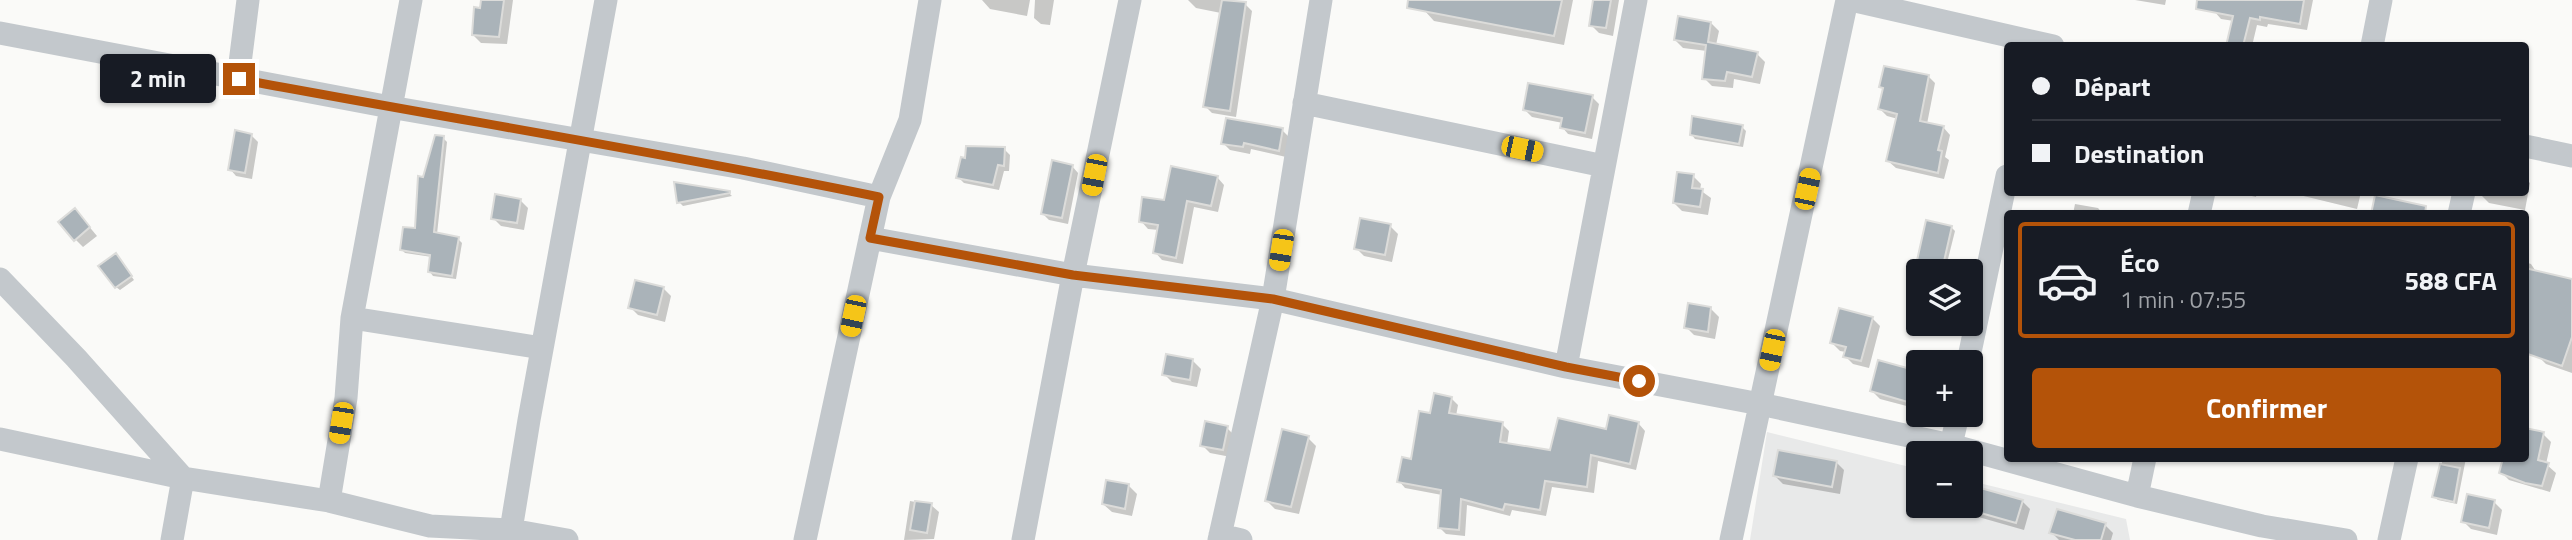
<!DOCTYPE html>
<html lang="fr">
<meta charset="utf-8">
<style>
body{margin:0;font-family:"Titillium Web",sans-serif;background:#242831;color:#f1f3f6;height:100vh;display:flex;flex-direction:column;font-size:26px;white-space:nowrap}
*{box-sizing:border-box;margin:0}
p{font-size:23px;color:#9ea1a6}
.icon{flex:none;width:38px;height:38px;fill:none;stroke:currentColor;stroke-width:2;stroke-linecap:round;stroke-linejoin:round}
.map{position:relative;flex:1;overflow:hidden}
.panel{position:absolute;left:2004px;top:210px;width:525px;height:252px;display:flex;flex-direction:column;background:#171b24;border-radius:7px;box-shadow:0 2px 5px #0004}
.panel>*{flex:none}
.guide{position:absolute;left:2004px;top:42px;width:525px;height:154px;border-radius:7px;box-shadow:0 2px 5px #0004;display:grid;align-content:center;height:154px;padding:0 28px;background:#171b24}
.buttons{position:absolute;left:1906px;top:259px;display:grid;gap:14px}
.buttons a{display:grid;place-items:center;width:77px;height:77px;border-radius:7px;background:#171b24;box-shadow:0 2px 5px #0004;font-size:35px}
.end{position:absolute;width:32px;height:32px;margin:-16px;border:9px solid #b45309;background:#fff;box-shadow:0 0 0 4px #fff}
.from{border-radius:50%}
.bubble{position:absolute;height:49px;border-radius:7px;background:#171b24;box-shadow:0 2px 5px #0004;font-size:23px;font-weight:700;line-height:49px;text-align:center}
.car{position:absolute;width:21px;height:42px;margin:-21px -10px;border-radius:9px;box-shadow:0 0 5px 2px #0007;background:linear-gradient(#f5c518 24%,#345 0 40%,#f5c518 0 76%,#345 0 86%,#f5c518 0)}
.guide b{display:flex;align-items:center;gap:24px;height:66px;font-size:26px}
.guide b+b{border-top:2px solid #363941}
.guide i{width:18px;height:18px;background:#f1f3f6}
ul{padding:12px 0 0;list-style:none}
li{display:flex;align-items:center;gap:21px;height:116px;margin:0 14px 10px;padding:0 14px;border:4px solid transparent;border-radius:7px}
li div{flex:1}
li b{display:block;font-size:26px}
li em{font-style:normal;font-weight:700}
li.on{border-color:#b45309}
li>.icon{width:63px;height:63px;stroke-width:1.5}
.cta{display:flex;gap:14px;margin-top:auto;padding:14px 28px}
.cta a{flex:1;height:80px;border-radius:7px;background:#b45309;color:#fff;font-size:28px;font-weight:700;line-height:80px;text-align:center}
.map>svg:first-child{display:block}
</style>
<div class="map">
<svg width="2572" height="540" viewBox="0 0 2572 540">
<rect width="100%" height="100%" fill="#fafaf8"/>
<path fill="#e8e9e9" d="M1767 432 1918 469V506H1970L1971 481 2126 519 2130 540H1750Z"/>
<path fill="#0003" d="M483 0H513L507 44 481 43 473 35Z
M982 0H1030L1027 16 990 9Z
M1035 0H1054L1050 25 1041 24 1034 18Z
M1188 0H1226L1245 4 1252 11 1236 117 1212 113 1205 106 1221 13 1196 8Z
M1426 0H1573L1564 45 1434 21 1424 10Z
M1595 0H1619L1613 36 1599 33 1591 25Z
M2135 0H2166L2165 5Z
M2216 0H2313L2307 30 2268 24 2267 27 2257 25 2252 46H2229L2234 21 2221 19 2214 11Z
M1711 23 1719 31 1716 45 1757 54 1765 62 1760 84 1734 79 1733 88 1712 86 1704 78 1707 51 1683 48 1675 40Z
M1928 76 1935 83 1927 124 1943 127 1950 135 1945 157 1949 160 1944 179 1896 168 1888 161 1898 119 1887 116 1880 109 1884 90 1881 87Z
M1592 97 1599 104 1592 139 1568 134 1562 127 1563 123 1532 117 1525 110Z
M1742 127 1746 131 1743 147 1695 139 1692 135Z
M1282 130 1289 137 1286 157 1251 149 1250 154 1230 150 1223 143Z
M251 135 258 142 252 179 236 176 230 169Z
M443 138 447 142 437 234 458 239 462 243 456 279 433 276 430 272 432 257 405 253 401 249 417 230 424 179Z
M1004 149 1010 155 1009 171H1004L999 190 964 183 958 177Z
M1072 166 1078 173 1068 224 1049 220 1043 214Z
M1693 176 1701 184 1700 190 1711 198 1708 215 1682 211 1674 203Z
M1217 177 1224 185 1218 212 1194 207 1183 264 1162 260 1155 252 1159 230 1148 229 1141 221 1166 202Z
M2525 178 2530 183 2525 210 2489 203 2481 195 2482 192H2525Z
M2235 192H2257L2256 197Z
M2287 192H2361L2357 209Z
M729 193 732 196 683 206 679 202Z
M520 200 528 208 524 230 501 226 493 218Z
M2075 204 2098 208 2103 214H2073Z
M82 218 97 236 83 247 75 239Z
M1390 226 1398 234 1392 262 1364 256 1356 248Z
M1951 227 1955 231 1945 271 1921 268 1918 264Z
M119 259 134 280 120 290 116 287Z
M2525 262 2531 264 2537 273 2572 281V373L2546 364 2539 357 2525 293Z
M663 288 671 296 665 322 638 315 630 307Z
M1711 309 1719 317 1715 339 1694 335 1686 327Z
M1872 318 1880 326 1869 368 1853 364 1845 356 1846 352 1840 351 1832 343Z
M1193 361 1201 369 1197 387 1172 382 1164 374Z
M1918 373V409L1880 399 1872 391Z
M1451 398 1458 405 1456 416 1502 424 1509 431 1507 445 1551 451 1607 431 1611 417 1639 424 1645 431 1636 470 1598 461 1594 493 1552 487 1546 516 1512 510 1510 516 1467 505 1465 536 1446 534 1439 527 1442 495 1405 488 1399 481 1412 461 1432 415Z
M1227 428 1235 436 1231 457 1210 453 1202 445Z
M2543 434 2551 442 2546 464 2556 473 2550 492 2509 480 2501 472 2525 458Z
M1308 438 1316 446 1299 514 1275 509 1267 501Z
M2443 458H2466L2457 504 2438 500 2434 497Z
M1836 462 1844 470 1840 494 1783 484 1775 476Z
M1129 486 1137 494 1132 516 1112 512 1103 504Z
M910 501 931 505 939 512 934 539 904 540Z
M2022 501 2030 509 2024 530 1968 514 1960 506Z
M2494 502 2502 510 2497 535 2471 529 2463 521Z
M2105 525 2113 533 2111 540H2059L2051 532Z"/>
<path fill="#aab3b9" stroke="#dcdcda" stroke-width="2" d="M481 0H504L499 37 472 35 474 7 480 8Z
M1222 0 1246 2 1230 111 1203 107Z
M1408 0H1562L1554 36 1407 8Z
M1593 0H1611L1606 28 1589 26Z
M2197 0H2304L2300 24 2260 17V20L2250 18 2243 46H2226L2233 16 2196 9Z
M1678 16 1711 22 1708 42 1758 52 1752 77 1727 72 1725 81 1702 79 1706 45 1674 40Z
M1884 66 1929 75 1920 121 1944 126 1938 150 1942 151 1938 173 1886 161 1897 114 1878 109 1883 88 1879 87Z
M1528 83 1593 95 1585 133 1560 128 1562 118 1523 110Z
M1692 116 1743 125 1739 144 1690 135Z
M1226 118 1283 128 1279 151 1244 143 1243 147 1221 144Z
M235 130 252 134 245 173 228 170Z
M435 135 444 136 434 232 459 237 452 276 428 272 430 255 400 250 403 227 415 228 418 176 423 177Z
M966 146 1005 147 1004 166 998 165 993 185 956 178 961 157 965 158Z
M1052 160 1073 165 1062 218 1041 214Z
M1171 166 1218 176 1211 206 1187 201 1176 258 1153 253 1158 225 1139 222 1142 197 1164 200Z
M1677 172 1694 174 1692 188 1703 189 1700 207 1673 203Z
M674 182 730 191V193L677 203Z
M495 194 521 199 517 223 491 219Z
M2375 195 2426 206 2425 214H2371Z
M75 208 90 227 74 241 58 222Z
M1360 218 1391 224 1385 255 1354 249Z
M1926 220 1952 226 1942 270 1916 265Z
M116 253 132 276 115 288 98 266Z
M2525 268 2572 279V337L2562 366 2525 353Z
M635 280 664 287 657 315 628 308Z
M1688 303 1711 307 1708 332 1684 328Z
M1839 308 1873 317 1861 361 1843 357 1846 347 1830 343Z
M1166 354 1193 359 1190 380 1162 375Z
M1878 360 1918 371V405L1870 391Z
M1434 393 1452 397 1449 413 1503 422 1500 442 1550 450 1558 418 1606 429 1609 415 1639 422 1630 464 1591 455 1587 487 1545 481 1540 510 1505 504 1503 510 1461 499 1459 530 1438 528 1441 490 1397 482 1402 457 1411 459 1419 411 1430 413Z
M1205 421 1228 426 1223 450 1200 446Z
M2525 428 2544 432 2538 460 2549 463 2542 486 2525 483 2499 473 2503 458H2525Z
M1282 429 1309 436 1291 507 1265 501Z
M1778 450 1837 461 1832 487 1773 476Z
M2440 464 2460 468 2454 502 2432 497Z
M1106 480 1129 484 1125 509 1102 504Z
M1970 485 2023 500 2016 523 1970 510Z
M2467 494 2495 500 2489 528 2461 522Z
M915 501 932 503 927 533 910 530Z
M2057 509 2106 523 2101 540H2075L2049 533Z"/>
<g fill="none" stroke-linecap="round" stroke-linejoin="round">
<path stroke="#c3c8cc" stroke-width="23" d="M1851 0 2053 46
M0 33 390 107 743 168 879 197
M2372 46 2381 0
M238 79 248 0
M1304 103 1604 166
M2525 146 2572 156
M2199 214 2204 192
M2459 214 2464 192
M870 238 1073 275 1273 299 1566 367 1760 404 1951 445 2137 496 2262 526 2346 540
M0 279 76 358 183 478 172 540
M352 318 542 348
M1968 362 2007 176
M1566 367 1636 0
M0 439 183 478 329 501 430 526 511 530 567 540
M1951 445 1958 415
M2137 496 2145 458
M329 501 346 398 352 318 411 0
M511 530 529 420 606 0
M1220 535 1241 540
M805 540 879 197 910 120 930 0
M1023 540 1073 275 1130 0
M1219 540 1273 299 1321 0
M1731 540 1847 0
M2389 540 2407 458"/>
</g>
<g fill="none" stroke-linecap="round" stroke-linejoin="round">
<path stroke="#b45309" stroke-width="9" d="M239 79C452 119 666 153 879 197L870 238 1073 275 1273 299 1566 367 1639 381"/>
</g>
</svg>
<div class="buttons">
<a><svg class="icon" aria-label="layers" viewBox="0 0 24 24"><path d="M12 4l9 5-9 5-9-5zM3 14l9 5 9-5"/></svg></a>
<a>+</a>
<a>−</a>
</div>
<i class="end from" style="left:1639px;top:381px"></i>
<i class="end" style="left:239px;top:79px"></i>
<div class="bubble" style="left:100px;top:54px;width:116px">2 min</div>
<i class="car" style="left:1522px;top:149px;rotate:102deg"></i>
<i class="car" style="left:1094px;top:175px;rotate:191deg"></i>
<i class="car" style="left:1807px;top:189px;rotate:12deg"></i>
<i class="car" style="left:1281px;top:250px;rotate:189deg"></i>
<i class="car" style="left:853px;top:316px;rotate:192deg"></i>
<i class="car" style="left:1772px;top:350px;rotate:192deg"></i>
<i class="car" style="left:341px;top:423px;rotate:189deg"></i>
<div class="guide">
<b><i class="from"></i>Départ</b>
<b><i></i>Destination</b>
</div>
<section class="panel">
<ul>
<li class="on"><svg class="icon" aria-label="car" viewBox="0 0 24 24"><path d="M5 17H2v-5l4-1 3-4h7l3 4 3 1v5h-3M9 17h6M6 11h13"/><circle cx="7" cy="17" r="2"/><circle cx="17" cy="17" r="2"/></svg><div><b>Éco</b><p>1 min · 07:55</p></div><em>588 CFA</em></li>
</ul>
<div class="cta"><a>Confirmer</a></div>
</section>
</div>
